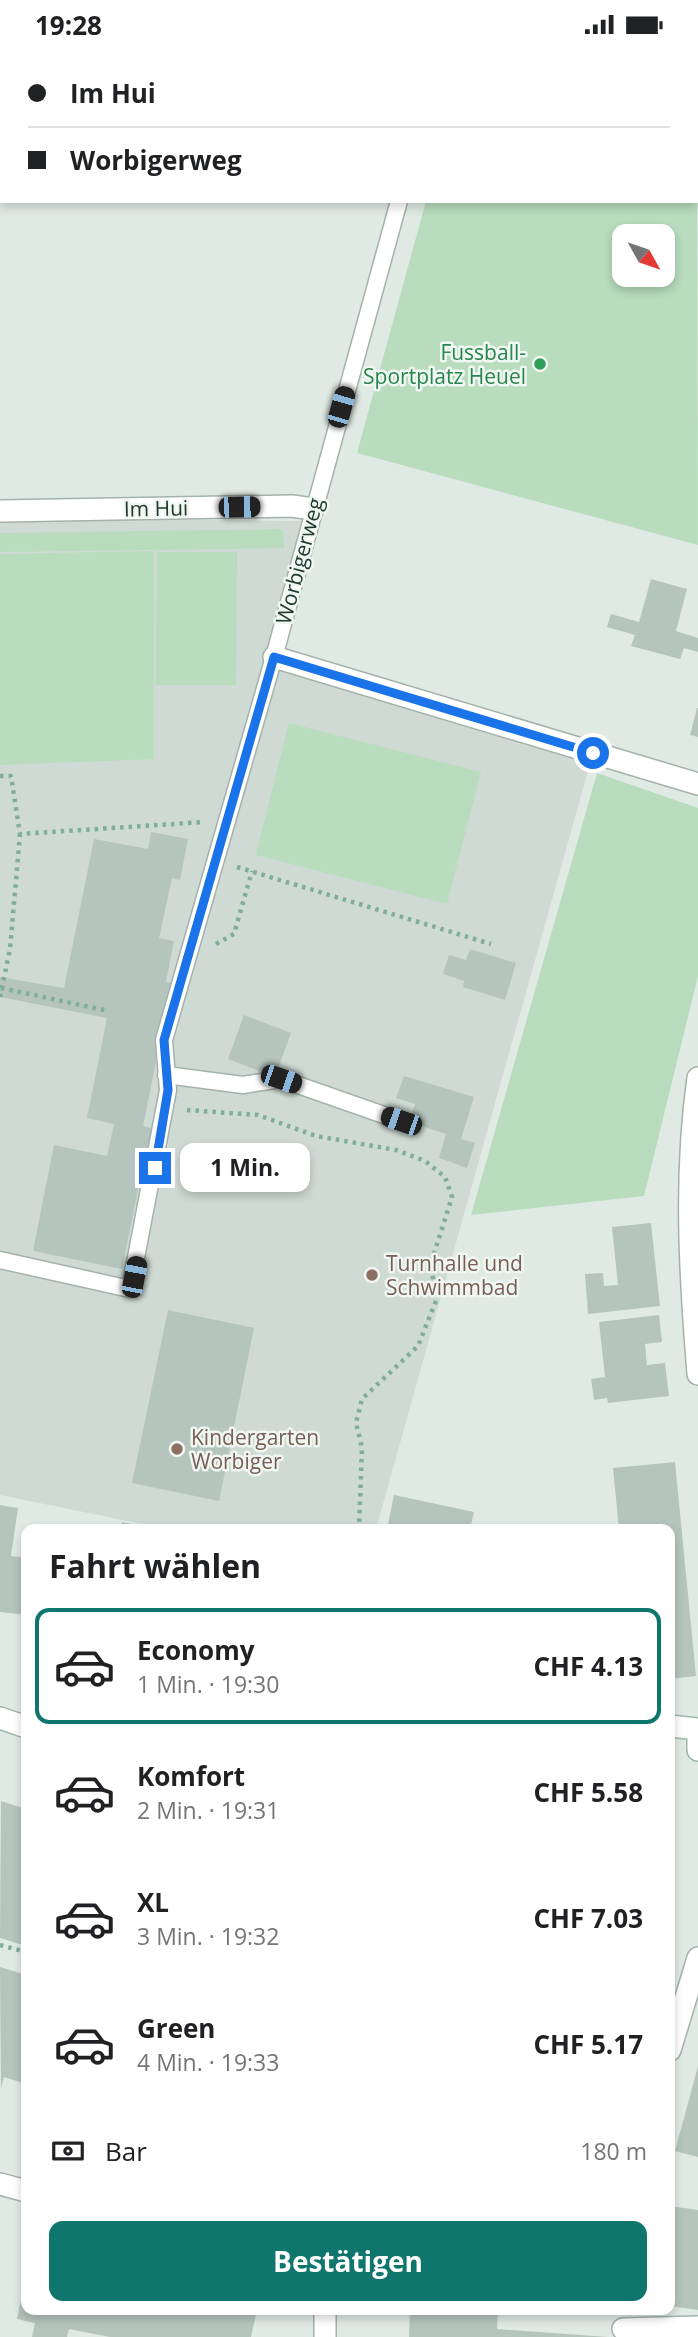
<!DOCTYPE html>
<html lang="de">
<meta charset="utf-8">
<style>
body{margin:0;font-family:"Open Sans",sans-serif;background:#f2f2f2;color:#202124;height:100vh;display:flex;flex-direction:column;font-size:26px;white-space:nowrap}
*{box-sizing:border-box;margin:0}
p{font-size:23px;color:#757577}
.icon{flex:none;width:38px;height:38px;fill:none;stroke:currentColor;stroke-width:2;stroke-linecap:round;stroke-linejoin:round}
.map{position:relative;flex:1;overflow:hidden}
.details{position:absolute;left:21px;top:1475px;width:654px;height:791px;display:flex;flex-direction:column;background:#fff;border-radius:14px;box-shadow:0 4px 10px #0003}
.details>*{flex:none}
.hud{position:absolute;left:0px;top:0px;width:698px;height:154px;box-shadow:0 4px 10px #0003;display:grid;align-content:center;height:154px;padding:0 28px;background:#fff}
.needle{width:46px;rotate:130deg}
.fabs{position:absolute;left:612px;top:175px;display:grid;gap:14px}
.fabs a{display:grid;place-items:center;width:63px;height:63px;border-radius:14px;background:#fff;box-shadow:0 4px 10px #0003;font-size:35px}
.end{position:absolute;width:32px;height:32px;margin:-16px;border:9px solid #1a73e8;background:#fff;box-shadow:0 0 0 4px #fff}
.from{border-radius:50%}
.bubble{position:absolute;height:49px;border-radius:14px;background:#fff;box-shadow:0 4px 10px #0003;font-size:23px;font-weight:700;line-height:49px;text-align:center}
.car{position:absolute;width:21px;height:42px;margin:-21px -10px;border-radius:9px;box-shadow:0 0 5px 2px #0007;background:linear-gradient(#222 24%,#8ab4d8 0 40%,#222 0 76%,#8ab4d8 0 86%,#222 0)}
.hud b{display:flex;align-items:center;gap:24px;height:66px;font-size:26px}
.hud b+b{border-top:2px solid #e0e0e0}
.hud i{width:18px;height:18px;background:#202124}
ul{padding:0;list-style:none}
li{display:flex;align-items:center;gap:21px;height:116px;margin:0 14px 10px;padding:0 14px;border:4px solid transparent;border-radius:14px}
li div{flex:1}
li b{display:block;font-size:26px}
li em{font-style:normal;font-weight:700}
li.selected{border-color:#0f766e}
li>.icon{width:63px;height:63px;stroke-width:1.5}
h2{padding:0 28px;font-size:32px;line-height:84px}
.pay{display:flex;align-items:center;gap:18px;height:77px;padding:0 28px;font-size:26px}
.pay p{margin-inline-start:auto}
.button{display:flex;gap:14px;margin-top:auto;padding:14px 28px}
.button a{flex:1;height:80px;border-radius:14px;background:#0f766e;color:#fff;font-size:28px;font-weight:700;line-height:80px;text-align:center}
.status{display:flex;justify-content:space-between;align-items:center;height:49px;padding:0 35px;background:#fff;direction:ltr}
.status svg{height:19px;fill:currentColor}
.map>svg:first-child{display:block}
</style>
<div class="status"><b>19:28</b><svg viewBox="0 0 49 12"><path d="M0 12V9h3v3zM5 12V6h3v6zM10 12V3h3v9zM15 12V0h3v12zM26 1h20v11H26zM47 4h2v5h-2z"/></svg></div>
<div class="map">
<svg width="698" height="2288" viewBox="0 0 698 2288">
<rect width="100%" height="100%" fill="#e0eae4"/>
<path fill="#cedad3" d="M0 469 310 472 271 618 593 704 376 1480H167L0 1446Z"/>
<path fill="#b8dcbd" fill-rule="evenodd" d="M697 143 698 496 357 404 426 152H696ZM663 187V226H625V187Z
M283 480 284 499 0 503V484Z
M154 502V710L0 716V505Z
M157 503H237L236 636H156Z
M289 674 481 723 447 855 256 806Z
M597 724 698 759V927L644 1147 471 1166Z"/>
<path fill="#b5c5bd" d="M651 530 687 540 676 582 698 589V603L684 599 680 610 631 597 635 586 607 578 611 565 639 573Z
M697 659H698V688L690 686Z
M151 783 188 790 180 831 172 829 159 889 174 892 166 933 172 934 143 1077 157 1080 149 1122 142 1121 122 1220 33 1202 54 1096 107 1107 114 1075 87 1069 107 969 0 948V928L64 939 94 790 148 800Z
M470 900 516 914 505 951 463 938 464 932 443 925 449 906 466 911Z
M244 966 291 984 275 1028 228 1010Z
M404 1027 474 1048 461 1090 475 1094 467 1119 439 1109 446 1085 409 1073 415 1055 396 1049Z
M651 1174 660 1257 588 1265 585 1225 603 1224 604 1237 618 1236 612 1178Z
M168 1261 254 1279 219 1452 132 1434Z
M659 1266 662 1293 645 1295 647 1316 665 1314 669 1347 608 1354 607 1349 594 1351 591 1330 605 1328 599 1273Z
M675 1413 696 1627 670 1630V1480H619L613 1419Z
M394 1446 474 1463 470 1480H387Z
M0 1456 18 1459 11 1507 26 1509V1566L0 1563Z
M122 1473 150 1479V1480H121Z
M1 1752 26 1760V1897L0 1889Z
M0 1918 26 1926V2035L4 2028 1 2039Z
M698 2017V2108L675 2102Z
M670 2157 698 2161V2261L670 2257Z
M25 2231 26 2261H238L256 2265 251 2288H110L69 2280 67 2288H32L35 2274 17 2270Z
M410 2261H498L497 2280 608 2288H409Z"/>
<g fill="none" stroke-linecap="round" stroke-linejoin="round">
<g stroke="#a3b2aa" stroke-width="19">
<path id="lane" d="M441 2V0
M166 1026 243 1036 281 1030 401 1072
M0 1211 130 1240 168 1041 164 991 274 608 399 152"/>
</g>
<g stroke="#a3b2aa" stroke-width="24">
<path id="street" d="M652 0 655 2
M696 34 698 35
M0 462 292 457 313 460
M274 608 698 735
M698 1029C684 1128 690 1226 698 1325
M670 2001 698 1909
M0 2135 26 2142
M623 2280 698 2278
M325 2288V2261"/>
</g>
<g stroke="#9fb6aa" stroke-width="24">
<path id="secondary" d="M0 1669 26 1678
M670 1677 698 1680
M698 1685V1701"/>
</g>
<path stroke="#80ae99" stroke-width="4.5" stroke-dasharray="3.5 5" stroke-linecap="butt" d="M0 727H11L20 785 204 773
M237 818 491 895
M216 895 234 885 252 822
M1 939 109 962
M0 948 10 900 20 785
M187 1061 258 1066 316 1087 396 1101 425 1112 445 1128 452 1148 431 1214 436 1252 418 1297 362 1350 356 1374 362 1399 359 1480
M0 1896 26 1903"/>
<use href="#lane" stroke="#fff" stroke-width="16"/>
<use href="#street" stroke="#fff" stroke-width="21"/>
<use href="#secondary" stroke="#fff" stroke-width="21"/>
</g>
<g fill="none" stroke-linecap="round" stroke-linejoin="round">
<path stroke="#1a73e8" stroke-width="9" d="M155 1119 168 1041 164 991 274 608 593 704"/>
</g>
<circle fill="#2e9e5b" stroke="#f0f7f2" stroke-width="2.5" cx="540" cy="315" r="7"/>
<g fill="#8d6e63" stroke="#f0f7f2" stroke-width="2.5">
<circle cx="372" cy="1226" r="7"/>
<circle cx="177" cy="1400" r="7"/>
</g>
<g text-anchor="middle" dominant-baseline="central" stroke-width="5" stroke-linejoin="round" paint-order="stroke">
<g font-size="21" fill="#27864d" stroke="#f0f7f2" text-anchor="end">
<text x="526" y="303">Fussball-<tspan x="526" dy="24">Sportplatz Heuel</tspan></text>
</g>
<g font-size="21" fill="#213a30" stroke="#f0f7f2">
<text transform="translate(156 459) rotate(-1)">Im Hui</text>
<text transform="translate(299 512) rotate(-75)">Worbigerweg</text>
</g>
<g font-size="21" fill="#785e54" stroke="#f0f7f2" text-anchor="start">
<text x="386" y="1214">Turnhalle und<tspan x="386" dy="24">Schwimmbad</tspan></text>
<text x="191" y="1388">Kindergarten<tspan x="191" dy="24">Worbiger</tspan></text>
</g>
</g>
</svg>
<div class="fabs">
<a><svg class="needle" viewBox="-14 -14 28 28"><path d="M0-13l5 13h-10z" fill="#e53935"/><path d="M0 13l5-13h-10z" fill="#757577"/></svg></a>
</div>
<i class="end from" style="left:593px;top:704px"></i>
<i class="end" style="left:155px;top:1119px"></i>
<div class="bubble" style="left:180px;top:1094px;width:130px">1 Min.</div>
<i class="car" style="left:341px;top:358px;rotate:16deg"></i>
<i class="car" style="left:239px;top:458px;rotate:89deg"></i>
<i class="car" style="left:281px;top:1030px;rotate:109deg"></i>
<i class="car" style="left:401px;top:1072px;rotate:289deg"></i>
<i class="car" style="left:134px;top:1228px;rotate:11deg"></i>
<div class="hud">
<b><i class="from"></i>Im Hui</b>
<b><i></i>Worbigerweg</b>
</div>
<section class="details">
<h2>Fahrt wählen</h2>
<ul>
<li class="selected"><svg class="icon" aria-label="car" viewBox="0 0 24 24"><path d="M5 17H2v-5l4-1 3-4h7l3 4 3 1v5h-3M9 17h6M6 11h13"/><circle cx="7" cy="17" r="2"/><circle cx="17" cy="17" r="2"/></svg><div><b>Economy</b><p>1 Min. · 19:30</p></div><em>CHF 4.13</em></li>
<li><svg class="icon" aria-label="car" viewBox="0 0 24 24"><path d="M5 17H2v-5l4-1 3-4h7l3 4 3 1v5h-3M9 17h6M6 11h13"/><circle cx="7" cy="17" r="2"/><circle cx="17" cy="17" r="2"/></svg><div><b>Komfort</b><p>2 Min. · 19:31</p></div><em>CHF 5.58</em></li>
<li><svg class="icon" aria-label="car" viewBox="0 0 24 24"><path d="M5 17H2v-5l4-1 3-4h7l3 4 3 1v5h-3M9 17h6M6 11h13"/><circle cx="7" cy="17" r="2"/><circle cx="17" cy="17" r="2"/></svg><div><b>XL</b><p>3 Min. · 19:32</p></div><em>CHF 7.03</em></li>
<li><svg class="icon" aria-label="car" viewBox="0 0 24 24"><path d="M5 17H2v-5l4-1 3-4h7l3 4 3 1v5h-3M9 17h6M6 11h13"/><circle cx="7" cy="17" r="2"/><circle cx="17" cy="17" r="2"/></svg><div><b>Green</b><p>4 Min. · 19:33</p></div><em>CHF 5.17</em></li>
</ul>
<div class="pay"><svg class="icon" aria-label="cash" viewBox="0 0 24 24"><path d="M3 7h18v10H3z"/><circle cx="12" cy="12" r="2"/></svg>Bar<p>180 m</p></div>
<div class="button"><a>Bestätigen</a></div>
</section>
</div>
